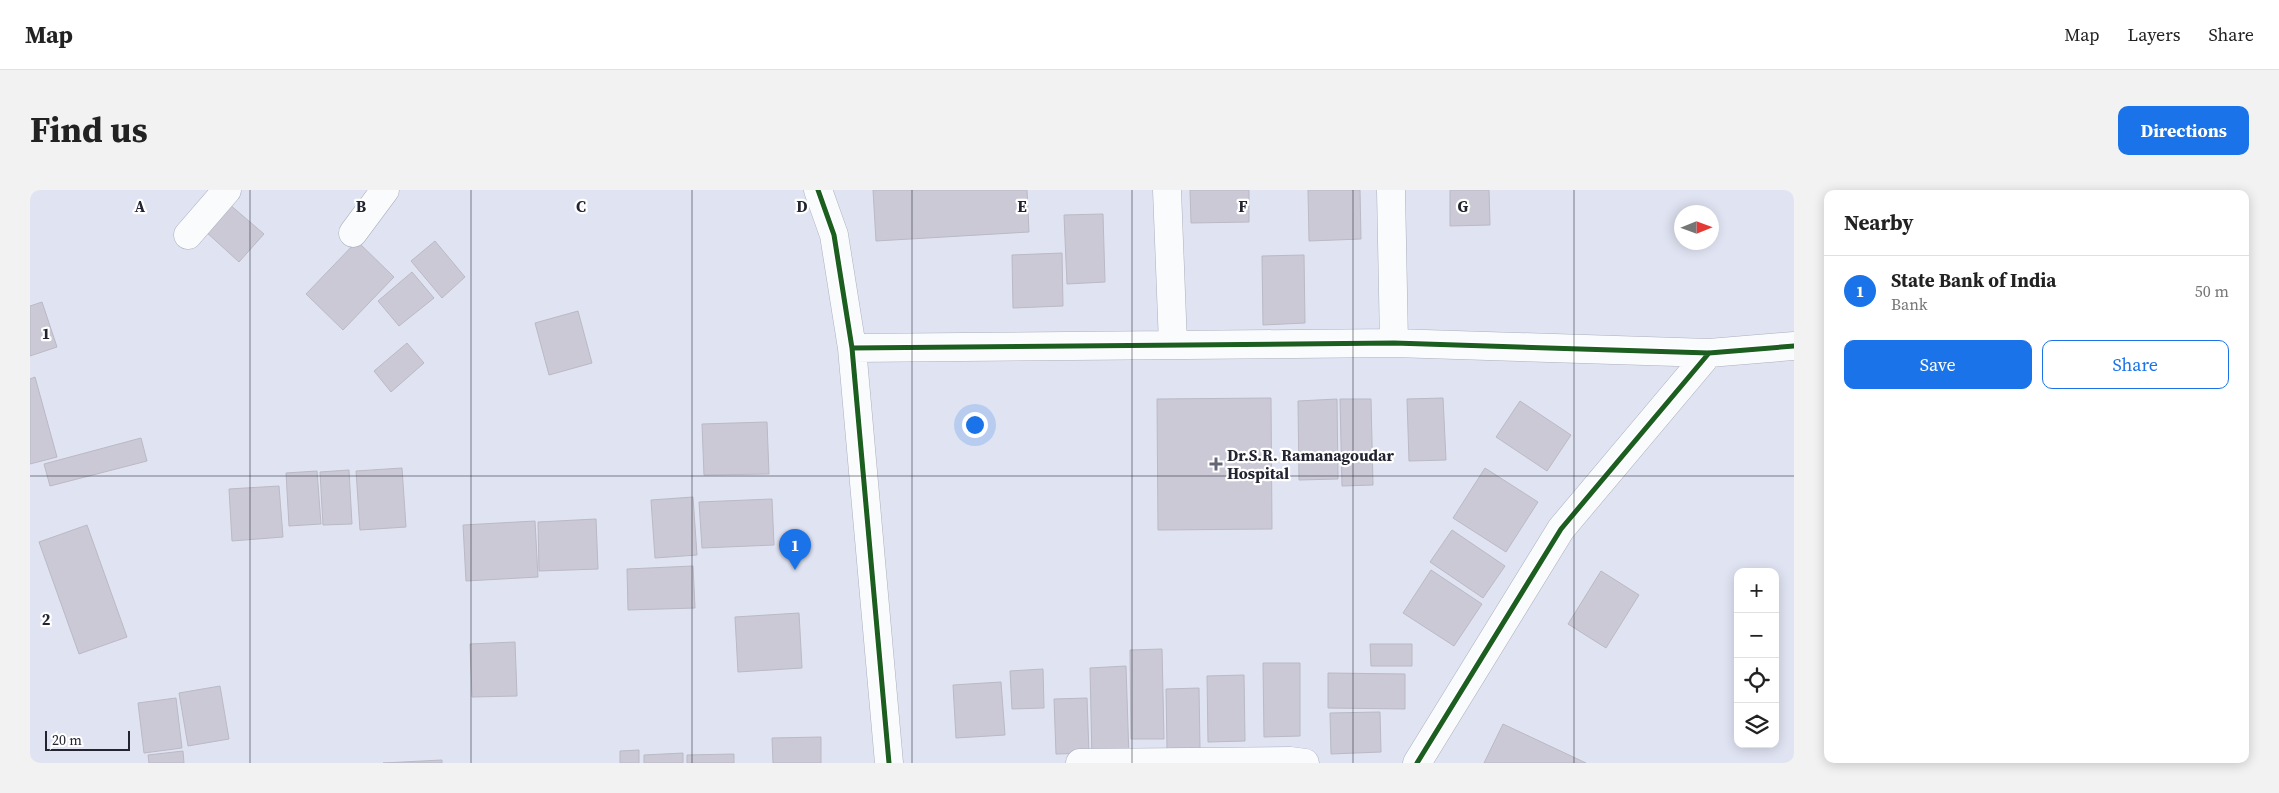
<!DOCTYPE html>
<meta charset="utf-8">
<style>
body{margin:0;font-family:"Source Serif 4",serif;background:#f2f2f2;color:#222}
.controls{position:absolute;right:15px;bottom:15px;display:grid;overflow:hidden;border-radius:10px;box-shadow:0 2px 12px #0003}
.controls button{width:45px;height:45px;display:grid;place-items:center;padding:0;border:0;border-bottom:1px solid #e0e0e0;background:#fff;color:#222;font:25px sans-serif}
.compass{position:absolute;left:1644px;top:15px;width:45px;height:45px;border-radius:50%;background:#fff;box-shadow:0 2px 12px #0003;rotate:89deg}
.scale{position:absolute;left:15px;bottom:12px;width:85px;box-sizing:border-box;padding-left:5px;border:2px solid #222431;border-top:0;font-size:14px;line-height:18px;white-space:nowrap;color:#222431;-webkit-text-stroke:4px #fff;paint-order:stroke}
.you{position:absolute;left:944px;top:234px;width:18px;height:18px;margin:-12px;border:4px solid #fff;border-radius:50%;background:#1a73e8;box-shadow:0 0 0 8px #1a73e833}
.badge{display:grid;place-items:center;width:32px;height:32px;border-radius:50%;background:#1a73e8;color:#fff;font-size:16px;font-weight:700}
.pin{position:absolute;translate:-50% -41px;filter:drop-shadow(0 1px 2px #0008)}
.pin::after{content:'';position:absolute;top:26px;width:18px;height:15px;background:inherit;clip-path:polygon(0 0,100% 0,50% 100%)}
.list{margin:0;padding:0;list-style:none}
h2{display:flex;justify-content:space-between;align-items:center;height:65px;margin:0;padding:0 20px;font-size:21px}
h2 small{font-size:16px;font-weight:400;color:#767676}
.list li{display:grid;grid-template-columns:32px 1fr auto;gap:15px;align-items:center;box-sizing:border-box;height:70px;padding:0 20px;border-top:1px solid #e0e0e0}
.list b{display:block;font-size:19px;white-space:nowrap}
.list p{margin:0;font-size:16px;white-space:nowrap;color:#767676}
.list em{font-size:16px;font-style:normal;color:#767676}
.actions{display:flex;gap:10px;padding:15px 20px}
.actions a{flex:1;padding:11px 0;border:1px solid #1a73e8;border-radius:10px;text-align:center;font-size:18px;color:#1a73e8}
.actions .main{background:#1a73e8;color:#fff}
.icon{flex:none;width:28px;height:28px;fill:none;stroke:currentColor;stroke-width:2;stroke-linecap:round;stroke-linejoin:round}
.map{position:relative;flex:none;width:1764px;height:573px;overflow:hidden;border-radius:10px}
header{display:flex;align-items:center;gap:30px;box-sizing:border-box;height:70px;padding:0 25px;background:#fff;border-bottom:1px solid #e0e0e0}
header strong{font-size:24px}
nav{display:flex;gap:28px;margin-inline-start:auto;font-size:18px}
.intro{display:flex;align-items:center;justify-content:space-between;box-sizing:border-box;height:120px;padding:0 30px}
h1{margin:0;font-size:35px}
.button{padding:12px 22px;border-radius:10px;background:#1a73e8;color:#fff;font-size:18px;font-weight:700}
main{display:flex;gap:30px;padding:0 30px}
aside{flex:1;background:#fff;border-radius:10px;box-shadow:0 2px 12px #0003}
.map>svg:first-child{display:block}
.building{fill:#cbc9d6;stroke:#bab9c5}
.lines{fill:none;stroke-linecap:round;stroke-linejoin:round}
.minor-casing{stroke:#acafbc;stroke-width:29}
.minor{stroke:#fafbfd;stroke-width:28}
.cycleway-casing{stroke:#fff;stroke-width:8}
.cycleway{stroke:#1b5e20;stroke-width:5}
.grid{fill:none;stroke:#222431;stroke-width:1;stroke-opacity:0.55}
.poi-dot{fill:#646775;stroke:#fff;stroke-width:2}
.labels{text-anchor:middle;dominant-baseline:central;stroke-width:4.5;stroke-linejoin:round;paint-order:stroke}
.poi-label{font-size:16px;font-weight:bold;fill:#222431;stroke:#fff;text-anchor:start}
.grid-label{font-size:16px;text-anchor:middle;font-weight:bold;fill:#222431;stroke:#fff;stroke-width:4.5;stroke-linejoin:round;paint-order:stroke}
</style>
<header>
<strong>Map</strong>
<nav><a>Map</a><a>Layers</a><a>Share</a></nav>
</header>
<div class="intro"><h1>Find us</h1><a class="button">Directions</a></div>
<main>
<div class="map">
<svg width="1764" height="573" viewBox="0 0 1764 573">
<rect width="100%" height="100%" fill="#e0e3f2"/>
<path class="building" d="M 843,0 L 997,0 L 999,42 L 846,51 Z
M 1160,0 L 1219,0 L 1219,32 L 1161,33 Z
M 1278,0 L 1330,0 L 1331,49 L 1279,51 Z
M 1420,0 L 1459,0 L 1460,35 L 1420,36 Z
M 199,14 L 234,44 L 209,72 L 175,41 Z
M 1073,24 L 1075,92 L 1037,94 L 1034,25 Z
M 327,51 L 364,87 L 313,140 L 276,104 Z
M 405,51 L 435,87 L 412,108 L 381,71 Z
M 1032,63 L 1033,116 L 983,118 L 982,65 Z
M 1274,65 L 1275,133 L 1233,135 L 1232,66 Z
M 382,82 L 404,108 L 369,136 L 348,111 Z
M 12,112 L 27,157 L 0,166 L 0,116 Z
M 548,121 L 562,173 L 519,185 L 505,133 Z
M 377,153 L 394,173 L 361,202 L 344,181 Z
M 5,187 L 27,267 L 0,274 L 0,189 Z
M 1241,208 L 1242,339 L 1128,340 L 1127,209 Z
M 1413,208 L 1416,270 L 1379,271 L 1377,209 Z
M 1307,209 L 1308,289 L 1269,290 L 1268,211 Z
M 1310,209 L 1341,209 L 1343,295 L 1312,296 Z
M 1490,211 L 1541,245 L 1517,281 L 1466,247 Z
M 737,232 L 739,284 L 674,285 L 672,234 Z
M 111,248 L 117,271 L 20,296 L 14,274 Z
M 372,278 L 376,337 L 330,340 L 326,281 Z
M 1455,278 L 1508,312 L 1476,362 L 1423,328 Z
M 319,280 L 322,334 L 293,335 L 290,282 Z
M 287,281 L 291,334 L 259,336 L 256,283 Z
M 249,296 L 253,347 L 202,351 L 199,299 Z
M 663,307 L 667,365 L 625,368 L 621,310 Z
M 742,309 L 744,355 L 672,358 L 669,312 Z
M 566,329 L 568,379 L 509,381 L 508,332 Z
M 505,331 L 508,387 L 436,391 L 433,335 Z
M 57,335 L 97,447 L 49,464 L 9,352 Z
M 1422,340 L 1475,376 L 1453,408 L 1400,372 Z
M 663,376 L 665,418 L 598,420 L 597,379 Z
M 1401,380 L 1452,414 L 1424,456 L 1373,423 Z
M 1571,381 L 1609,405 L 1576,458 L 1538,434 Z
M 769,423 L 772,478 L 708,482 L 705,427 Z
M 485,452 L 487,506 L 442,507 L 440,454 Z
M 1340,454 L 1382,454 L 1382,476 L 1341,476 Z
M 1132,459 L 1134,549 L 1101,549 L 1100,460 Z
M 1233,473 L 1270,473 L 1270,546 L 1234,547 Z
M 1096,476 L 1099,568 L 1062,570 L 1060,478 Z
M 1013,479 L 1014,518 L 982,519 L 980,481 Z
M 1298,483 L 1375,484 L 1375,519 L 1298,518 Z
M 1214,485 L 1215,551 L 1178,552 L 1177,486 Z
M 971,492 L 975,545 L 926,548 L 923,495 Z
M 190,496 L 199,549 L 158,556 L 149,503 Z
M 1169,498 L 1170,559 L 1137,559 L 1136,499 Z
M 146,508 L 152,558 L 114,563 L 108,513 Z
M 1057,508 L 1059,563 L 1026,564 L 1024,509 Z
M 1350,522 L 1351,562 L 1301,564 L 1300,523 Z
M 1473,534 L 1556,573 L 1454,573 Z
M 791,547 L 791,573 L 743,573 L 742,548 Z
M 609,560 L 609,573 L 590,573 L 590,561 Z
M 153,561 L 154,573 L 119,573 L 118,565 Z
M 653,563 L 653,573 L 614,573 L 614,565 Z
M 704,564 L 704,573 L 657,573 L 657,565 Z
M 412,570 L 412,573 L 353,573 Z"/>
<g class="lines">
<g class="minor-casing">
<path id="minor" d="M 788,0 L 804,45 L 822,158 L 859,573
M 1137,0 L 1143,154
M 1361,0 L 1364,153
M 323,43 L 355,0
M 158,45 L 197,0
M 822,158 L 1364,153 L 1679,163 L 1764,156
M 1050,573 L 1260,571 L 1275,573
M 1387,573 L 1531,339 L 1679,163"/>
</g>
<use href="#minor" class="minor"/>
<g class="cycleway-casing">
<path id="cycleway" d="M 788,0 L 804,45 L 822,158 L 859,573
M 822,158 L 1364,153 L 1679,163 L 1764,156
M 1387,573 L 1531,339 L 1679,163"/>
</g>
<use href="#cycleway" class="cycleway"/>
</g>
<path class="grid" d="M 220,0 L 220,573M 441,0 L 441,573M 662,0 L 662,573M 882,0 L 882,573M 1102,0 L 1102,573M 1323,0 L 1323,573M 1544,0 L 1544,573M 0,286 L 1764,286"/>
<path class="poi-dot" d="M1183.5 266.5h5v5h5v5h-5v5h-5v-5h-5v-5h5z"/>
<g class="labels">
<g class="poi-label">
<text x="1197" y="265">Dr.S.R. Ramanagoudar<tspan x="1197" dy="18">Hospital</tspan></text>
</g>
</g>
<g class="grid-label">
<text x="110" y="22">A</text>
<text x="331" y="22">B</text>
<text x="551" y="22">C</text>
<text x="772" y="22">D</text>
<text x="992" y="22">E</text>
<text x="1213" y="22">F</text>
<text x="1433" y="22">G</text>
<text x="16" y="149">1</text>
<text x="16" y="435">2</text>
</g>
</svg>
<div class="controls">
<button>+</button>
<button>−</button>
<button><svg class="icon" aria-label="locate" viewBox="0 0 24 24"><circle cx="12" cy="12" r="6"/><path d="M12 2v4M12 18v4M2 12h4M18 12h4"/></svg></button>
<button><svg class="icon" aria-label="layers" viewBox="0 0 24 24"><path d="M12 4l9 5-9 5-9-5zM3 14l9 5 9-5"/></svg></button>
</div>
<svg class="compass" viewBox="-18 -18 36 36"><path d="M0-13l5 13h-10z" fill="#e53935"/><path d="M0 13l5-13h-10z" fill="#767676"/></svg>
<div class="scale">20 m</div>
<div class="you"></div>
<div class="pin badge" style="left:765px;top:380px">1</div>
</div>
<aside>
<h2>Nearby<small></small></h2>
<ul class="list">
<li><span class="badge">1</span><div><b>State Bank of India</b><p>Bank</p></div><em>50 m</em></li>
</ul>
<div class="actions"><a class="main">Save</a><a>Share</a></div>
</aside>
</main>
